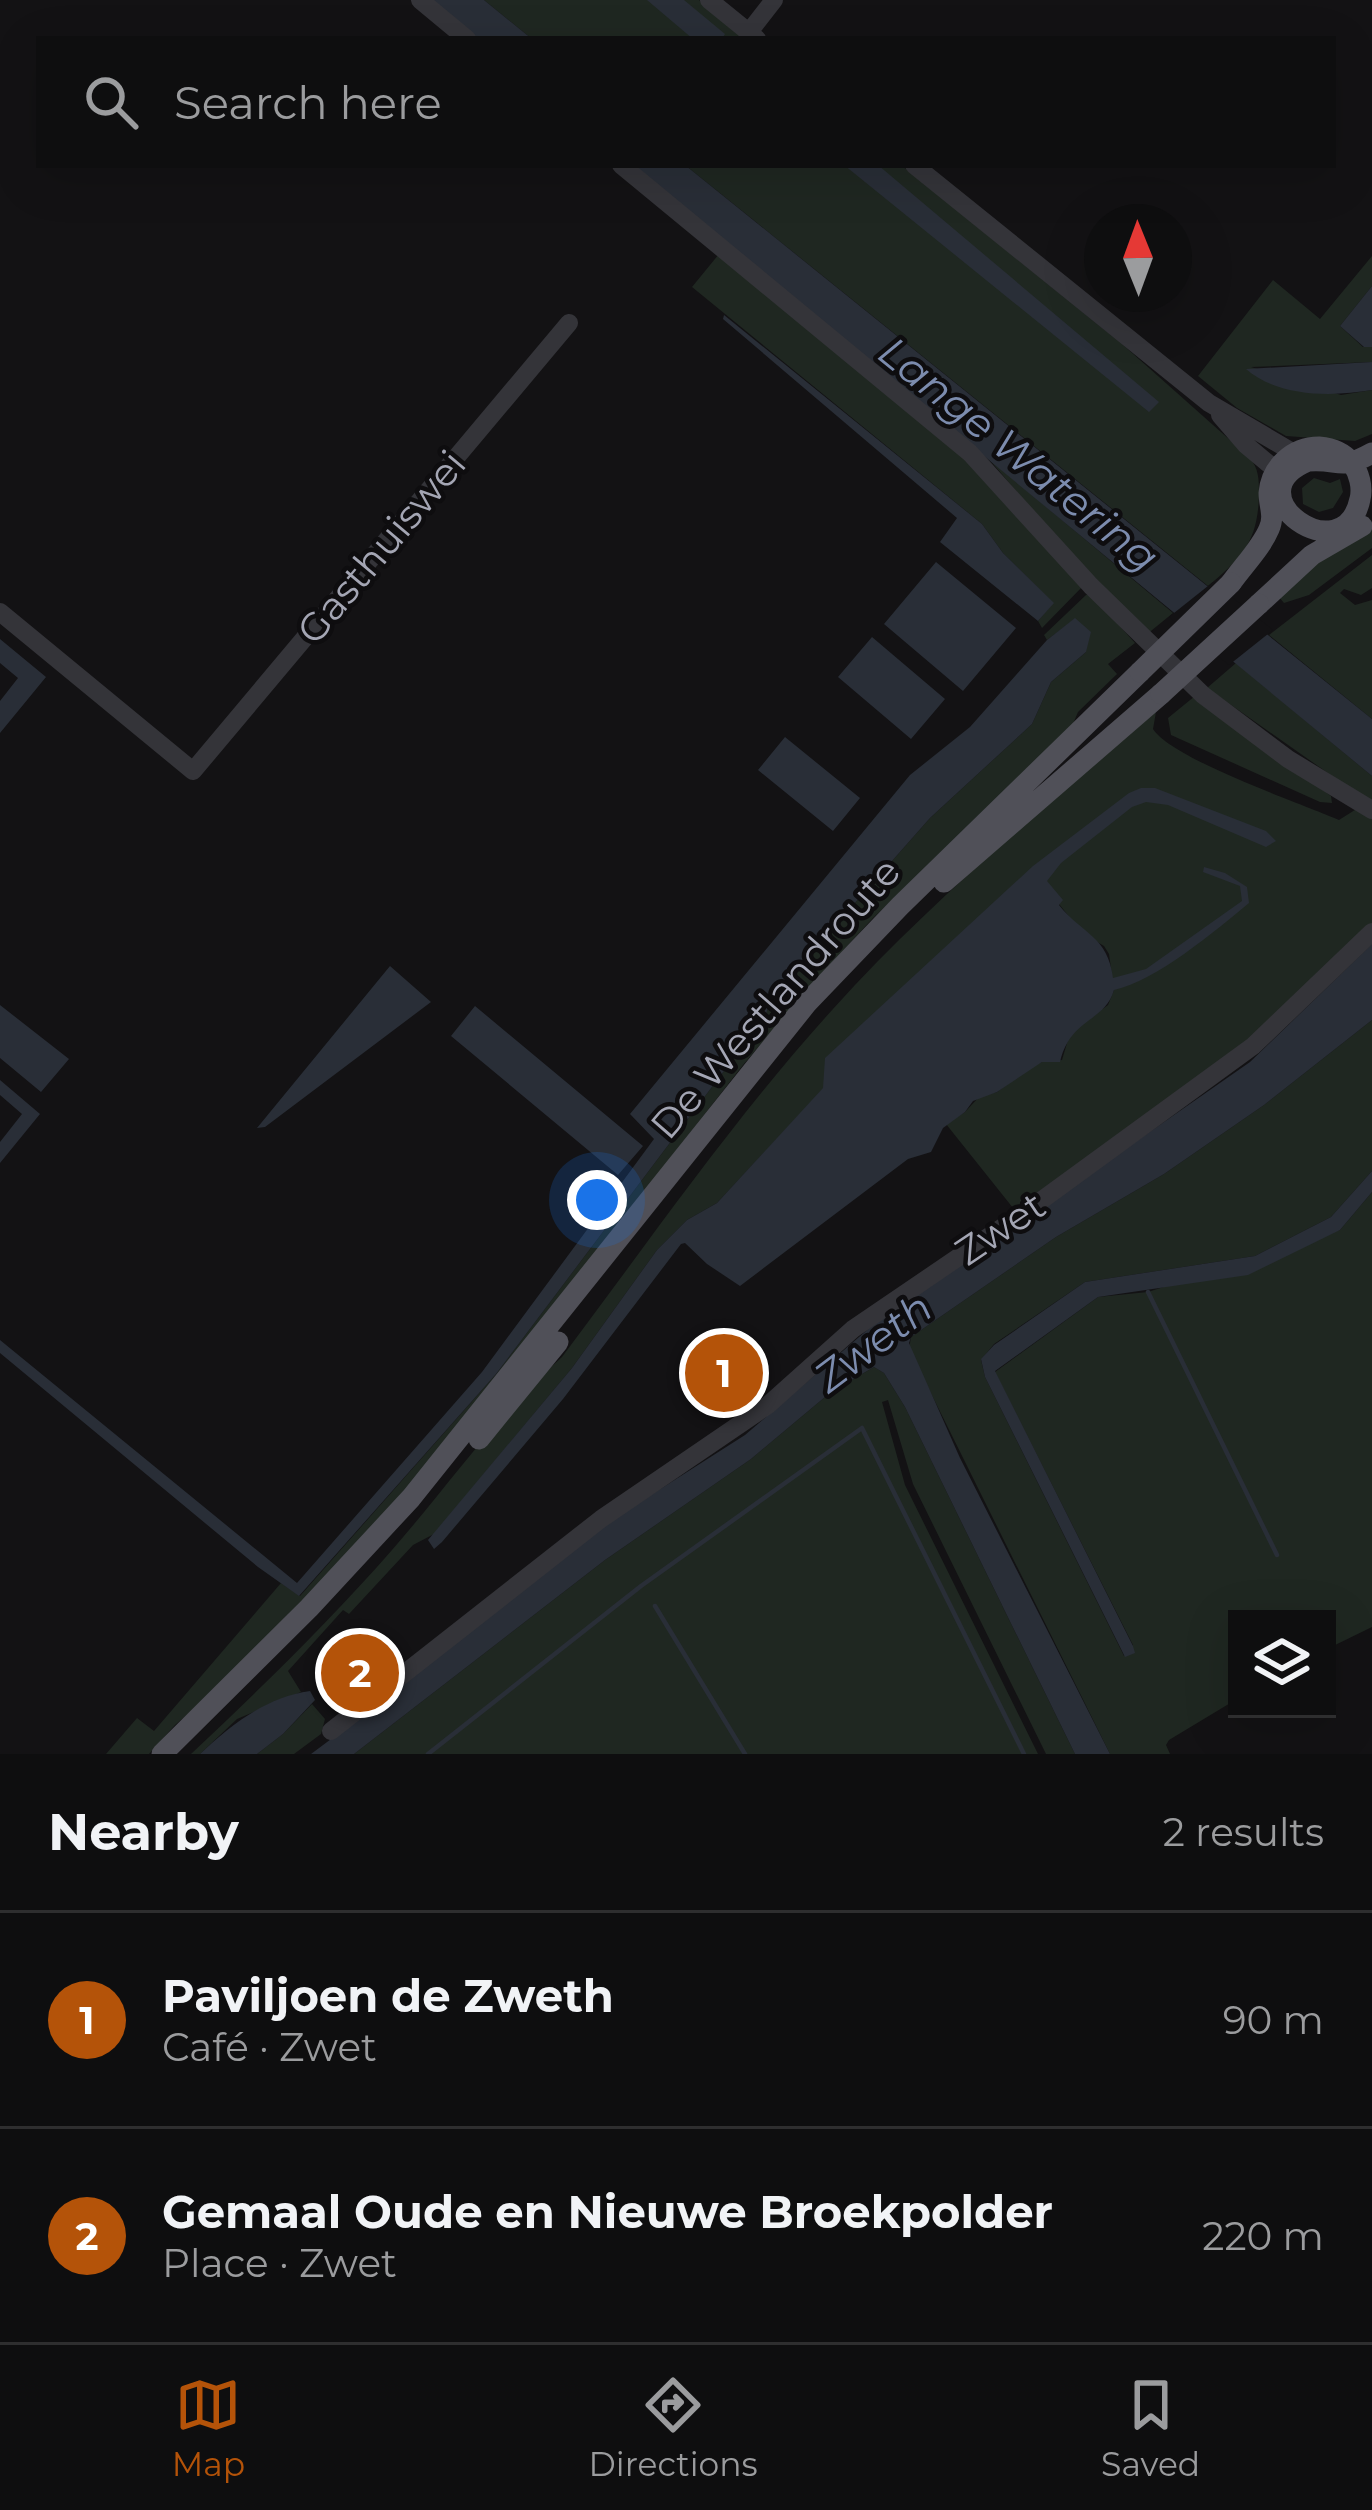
<!DOCTYPE html>
<meta charset="utf-8">
<style>
body{margin:0;font-family:Montserrat,sans-serif;background:#171718;color:#f1f3f6}
.controls{position:absolute;right:36px;bottom:36px;display:grid;overflow:hidden;border-radius:0px;box-shadow:0 12px 48px #0002}
.controls button{width:108px;height:108px;display:grid;place-items:center;padding:0;border:0;border-bottom:3px solid #2e2e2f;background:#0e0e0f;color:#f1f3f6;font:60px sans-serif}
.compass{position:absolute;left:1084px;top:204px;width:108px;height:108px;border-radius:50%;background:#0e0e0f;box-shadow:0 12px 48px #0002;rotate:359deg}
.you{position:absolute;left:597px;top:1200px;width:42px;height:42px;margin:-30px;border:9px solid #fff;border-radius:50%;background:#1a73e8;box-shadow:0 0 0 18px #1a73e833}
.badge{display:grid;place-items:center;width:78px;height:78px;border-radius:50%;background:#b45309;color:#fff;font-size:39px;font-weight:700}
.pin{position:absolute;translate:-50% -50%;border:6px solid #fff;box-shadow:0 3px 12px #0006}
.list{margin:0;padding:0;list-style:none}
h2{display:flex;justify-content:space-between;align-items:center;height:156px;margin:0;padding:0 48px;font-size:51px}
h2 small{font-size:39px;font-weight:400;color:#9b9c9e}
.list li{display:grid;grid-template-columns:78px 1fr auto;gap:36px;align-items:center;box-sizing:border-box;height:216px;padding:0 48px;border-top:3px solid #2e2e2f}
.list b{display:block;font-size:45px;white-space:nowrap}
.list p{margin:0;font-size:39px;white-space:nowrap;color:#9b9c9e}
.list em{font-size:39px;font-style:normal;color:#9b9c9e}
.icon{flex:none;width:66px;height:66px;fill:none;stroke:currentColor;stroke-width:2;stroke-linecap:round;stroke-linejoin:round}
.map{position:relative;flex:none;width:1372px;height:1754px;overflow:hidden}
.search{position:absolute;background:#0e0e0f;box-shadow:0 12px 48px #0002;left:36px;right:36px;top:36px;height:132px;display:flex;align-items:center;gap:30px;box-sizing:border-box;padding:0 42px;border-radius:0px;color:#9b9c9e;font-size:45px}
.sheet{height:588px;background:#0e0e0f}
nav{display:flex;justify-content:space-around;align-items:center;box-sizing:border-box;height:168px;border-top:3px solid #2e2e2f;background:#0e0e0f;font-size:33px;color:#9b9c9e}
nav a{display:grid;justify-items:center;gap:6px}
nav .on{color:#b45309}
.map>svg:first-child{display:block}
.green{fill:#1f2721}
.water{fill:#292e37}
.pier{fill:#131214}
.lines{fill:none;stroke-linecap:round;stroke-linejoin:round}
.stream{stroke:#292e37;stroke-width:4.5}
.minor{stroke:#343439;stroke-width:18}
.major{stroke:#505058;stroke-width:21}
.major-bridge{stroke:#505058;stroke-width:21}
.labels{text-anchor:middle;dominant-baseline:central;stroke-width:9;stroke-linejoin:round;paint-order:stroke}
.street-label{font-size:39px;fill:#a4a6b4;stroke:#0e0d0f}
.water-label{font-size:42px;font-style:italic;fill:#7c8cae;stroke:#0e0d0f}
</style>
<div class="map">
<svg width="1372" height="1754" viewBox="0 0 1372 1754">
<rect width="100%" height="100%" fill="#131214"/>
<path class="green" d="M 484,0 L 699,0 L 744,39 L 532,39 Z
M 685,165 L 901,165 L 1122,344 L 1249,457 C 1259,468 1259,480 1259,494 C 1258,541 1243,557 1208,586 Z
M 719,254 L 969,459 L 1083,586 L 1042,628 L 1038,621 L 1053,603 L 1003,553 L 982,524 L 692,287 Z
M 1372,256 L 1372,286 L 1340,326 L 1363,347 L 1372,347 L 1372,362 L 1251,367 L 1341,395 L 1372,390 L 1372,434 L 1355,441 L 1286,436 L 1237,408 L 1198,376 L 1273,280 L 1320,319 Z
M 989,459 L 1173,613 L 1146,635 L 1093,582 Z
M 1314,478 L 1330,483 L 1340,479 L 1343,492 L 1333,508 L 1319,512 L 1303,504 L 1302,488 Z
M 1372,522 L 1372,548 L 1309,595 L 1284,603 L 1279,597 L 1298,573 L 1366,530 Z
M 1372,555 L 1372,588 L 1361,595 L 1344,589 L 1340,593 L 1355,605 L 1372,600 L 1372,719 L 1269,635 Z
M 1086,595 L 1092,595 L 1135,643 L 1108,664 L 1117,674 L 1078,712 L 1070,731 L 873,918 L 804,993 L 743,1065 L 430,1466 L 252,1659 L 175,1725 L 149,1754 L 106,1754 L 137,1718 L 154,1731 L 281,1583 L 300,1596 L 496,1374 L 766,1015 L 770,999 L 930,818 L 1032,724 L 1051,682 L 1086,652 L 1075,619 L 1047,640 L 1044,635 Z
M 1236,663 L 1372,776 L 1372,804 L 1207,688 Z
M 1195,696 L 1331,796 L 1332,803 L 1320,802 L 1171,735 L 1168,718 Z
M 1156,712 L 1153,729 C 1172,759 1300,803 1339,820 L 1358,808 L 1372,816 L 1372,925 L 1256,1037 L 1017,1213 L 946,1124 L 965,1112 L 979,1097 L 997,1092 L 1028,1069 L 1042,1062 L 1062,1060 L 1070,1033 L 1108,1005 L 1114,990 L 1109,954 L 1104,946 L 1082,933 L 1059,904 L 1062,901 L 824,1088 L 717,1203 L 687,1220 L 657,1250 L 572,1368 L 434,1534 L 413,1545 L 349,1614 L 343,1610 L 288,1671 L 301,1692 L 237,1719 L 200,1754 L 191,1754 C 260,1689 329,1622 392,1550 C 448,1486 498,1413 562,1357 C 650,1240 734,1118 833,1009 C 931,900 1045,807 1156,712 Z
M 1372,1020 L 1372,1171 L 1331,1217 L 1255,1256 L 1085,1282 L 994,1344 L 981,1360 L 985,1377 L 1124,1656 L 1133,1645 L 995,1372 L 1098,1297 L 1148,1292 L 1340,1230 L 1372,1192 L 1372,1627 L 1327,1649 L 1327,1619 L 1237,1619 L 1237,1699 L 1169,1740 L 1166,1745 L 1170,1754 L 1110,1754 L 909,1349 L 911,1337 L 1056,1237 L 1164,1174 L 1264,1105 Z
M 874,1367 L 884,1373 L 905,1407 L 1075,1754 L 1046,1754 L 913,1484 L 888,1400 L 882,1402 L 905,1485 L 1038,1754 L 354,1754 L 605,1560 L 751,1459 L 831,1392 Z
M 312,1704 L 325,1719 L 321,1734 L 294,1754 L 257,1754 L 283,1734 Z"/>
<path class="water" d="M 431,0 L 484,0 L 532,39 L 478,39 Z
M 647,0 L 684,0 L 725,34 L 722,39 L 693,39 Z
M 631,165 L 685,165 L 1372,719 L 1372,776 Z
M 844,165 L 878,165 L 1159,402 L 1149,412 Z
M 1372,286 L 1372,347 L 1364,347 L 1340,326 Z
M 724,315 L 982,524 L 1003,553 L 1054,603 L 1038,621 L 940,542 L 957,518 L 723,319 Z
M 1372,362 L 1372,390 C 1331,397 1278,397 1246,369 Z
M 936,562 L 1016,628 L 963,691 L 884,624 Z
M 1075,618 L 1091,632 L 1086,652 L 1051,682 L 1032,724 L 930,818 L 770,999 L 766,1015 L 496,1374 L 299,1596 L 258,1567 L 0,1353 L 0,1340 L 297,1583 L 482,1372 L 654,1139 L 630,1114 L 910,775 L 970,727 L 1047,640 Z
M 872,637 L 945,699 L 911,739 L 838,677 Z
M 0,639 L 46,677 L 0,733 L 0,701 L 18,678 L 0,663 Z
M 785,737 L 860,798 L 833,831 L 758,770 Z
M 1141,788 L 1155,788 L 1266,831 L 1276,841 L 1266,847 L 1168,805 L 1146,802 L 1132,807 L 1061,863 L 1047,881 L 1063,900 L 1059,905 C 1082,934 1108,936 1113,978 L 1146,969 L 1242,901 L 1240,886 L 1203,872 L 1204,867 L 1225,873 L 1247,887 L 1249,903 C 1215,931 1156,981 1114,990 C 1105,1022 1070,1018 1060,1062 L 1042,1062 L 997,1092 L 973,1101 L 965,1112 L 943,1128 L 931,1152 L 908,1159 L 740,1286 L 707,1264 L 685,1243 L 681,1244 L 563,1399 L 442,1542 L 434,1549 L 428,1540 L 572,1368 L 657,1250 L 687,1220 L 717,1203 L 823,1088 L 825,1058 L 1033,866 L 1129,793 Z
M 1372,944 L 1372,1020 L 1264,1105 L 1164,1174 L 1056,1237 L 911,1337 L 909,1343 L 960,1458 L 1110,1754 L 1075,1754 L 905,1407 L 884,1373 L 874,1367 L 831,1392 L 751,1459 L 605,1560 L 354,1754 L 311,1754 L 374,1707 L 362,1684 L 375,1674 L 389,1691 L 615,1518 L 745,1435 L 873,1325 L 1250,1062 Z
M 390,966 L 431,1002 L 265,1127 L 257,1128 Z
M 0,1005 L 69,1059 L 41,1092 L 0,1058 Z
M 475,1006 L 643,1146 L 618,1175 L 451,1036 Z
M 0,1080 L 40,1114 L 0,1163 L 0,1142 L 22,1114 L 0,1095 Z
M 1372,1171 L 1372,1192 L 1340,1230 L 1248,1275 L 1098,1297 L 995,1371 L 1133,1646 L 1135,1653 L 1125,1657 L 985,1377 L 981,1359 L 994,1345 L 1085,1282 L 1255,1256 L 1331,1217 Z
M 310,1691 L 315,1700 L 283,1734 L 257,1754 L 200,1754 C 231,1725 266,1697 310,1691 Z"/>
<path class="pier" d="M 1213,582 L 1273,630 L 1229,665 L 1169,617 Z"/>
<g class="lines">
<path class="stream" d="M 1148,1292 L 1277,1555
M 655,1606 L 745,1754
M 428,1754 L 641,1586 L 862,1428 L 1024,1754"/>
<path class="minor" d="M 420,0 L 467,39
M 709,0 L 757,39
M 749,32 L 774,0
M 621,165 L 970,453 L 1091,586 L 1203,695 L 1288,759 L 1372,810
M 914,165 L 1209,403 L 1294,453
M 1220,415 L 1246,445 L 1276,470
M 0,612 L 193,771 L 569,323
M 331,1731 L 601,1519 L 768,1405 L 853,1329 L 1035,1205 L 1253,1046 L 1372,932"/>
<path class="major" d="M 1231,583 C 1243,566 1261,548 1269,529 C 1275,516 1269,506 1269,493 C 1271,467 1293,447 1319,447 C 1332,448 1344,453 1352,463 C 1359,473 1363,487 1360,499 C 1344,576 1229,494 1308,461 C 1340,458 1338,472 1372,453
M 1259,604 L 1312,555 L 1362,526
M 944,882 L 1161,694
M 479,1439 L 558,1342
M 162,1754 L 309,1608 L 411,1498 L 807,1003 L 900,906 L 1140,672"/>
<path class="major-bridge" d="M 1140,672 L 1231,583
M 1161,694 L 1259,604"/>
</g>
<g class="labels">
<g class="street-label">
<text transform="translate(381 547) rotate(-50)">Gasthuiswei</text>
<text transform="translate(775 998) rotate(-49)">De Westlandroute</text>
<text transform="translate(1000 1228) rotate(-34)">Zwet</text>
</g>
<g class="water-label">
<text transform="translate(1019 454) rotate(39)">Lange Watering</text>
<text transform="translate(873 1342) rotate(-37)">Zweth</text>
</g>
</g>
</svg>
<div class="controls">
<button><svg class="icon" aria-label="layers" viewBox="0 0 24 24"><path d="M12 4l9 5-9 5-9-5zM3 14l9 5 9-5"/></svg></button>
</div>
<svg class="compass" viewBox="-18 -18 36 36"><path d="M0-13l5 13h-10z" fill="#e53935"/><path d="M0 13l5-13h-10z" fill="#9b9c9e"/></svg>
<div class="you"></div>
<div class="pin badge" style="left:724px;top:1373px">1</div>
<div class="pin badge" style="left:360px;top:1673px">2</div>
<div class="search"><svg class="icon" aria-label="search" viewBox="0 0 24 24"><circle cx="10" cy="10" r="6"/><path d="M15 15l6 6"/></svg>Search here</div>
</div>
<section class="sheet">
<h2>Nearby<small>2 results</small></h2>
<ul class="list">
<li><span class="badge">1</span><div><b>Paviljoen de Zweth</b><p>Café · Zwet</p></div><em>90 m</em></li>
<li><span class="badge">2</span><div><b>Gemaal Oude en Nieuwe Broekpolder</b><p>Place · Zwet</p></div><em>220 m</em></li>
</ul>
</section>
<nav>
<a class="on"><svg class="icon" aria-label="map" viewBox="0 0 24 24"><path d="M3 6l6-2 6 2 6-2v14l-6 2-6-2-6 2zM9 4v14M15 6v14"/></svg>Map</a>
<a><svg class="icon" aria-label="directions" viewBox="0 0 24 24"><path d="M12 3l9 9-9 9-9-9zM9 14v-3h6M13 9l2 2-2 2"/></svg>Directions</a>
<a><svg class="icon" aria-label="saved" viewBox="0 0 24 24"><path d="M7 4h10v16l-5-4-5 4z"/></svg>Saved</a>
</nav>
